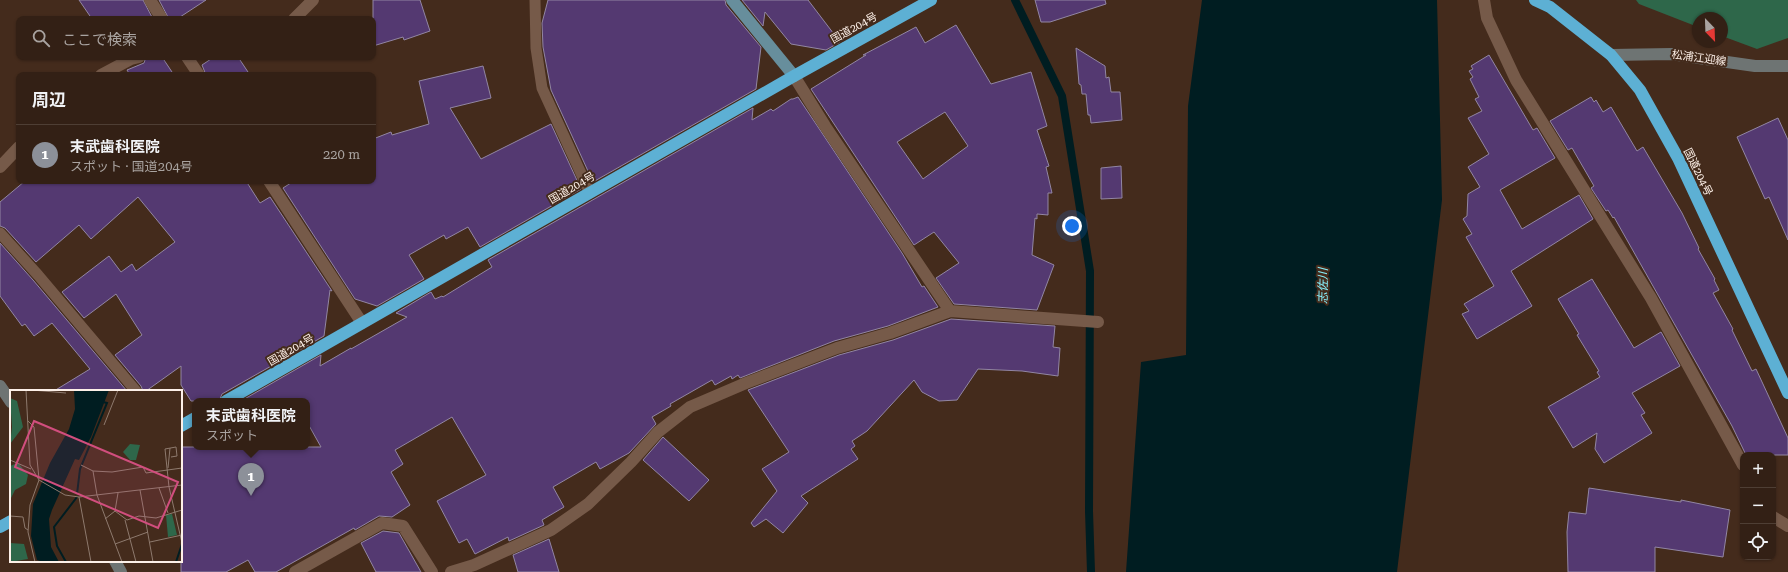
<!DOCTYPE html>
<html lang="ja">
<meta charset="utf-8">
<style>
body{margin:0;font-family:"Roboto Serif","Noto Sans JP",serif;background:#3e2d22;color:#f1f3f6}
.controls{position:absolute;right:12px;bottom:12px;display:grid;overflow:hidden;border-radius:8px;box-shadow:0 1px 3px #0004}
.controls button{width:36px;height:36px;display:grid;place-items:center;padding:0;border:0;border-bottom:1px solid #4e3e34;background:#332015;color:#f1f3f6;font:20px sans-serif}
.compass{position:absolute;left:1692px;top:12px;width:36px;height:36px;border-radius:50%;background:#332015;box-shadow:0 1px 3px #0004;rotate:157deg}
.you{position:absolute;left:1072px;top:226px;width:14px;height:14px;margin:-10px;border:3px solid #fff;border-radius:50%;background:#1a73e8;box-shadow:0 0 0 6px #1a73e833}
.badge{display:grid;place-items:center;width:26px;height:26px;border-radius:50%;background:#8c9099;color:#fff;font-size:13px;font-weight:700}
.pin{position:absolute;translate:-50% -33px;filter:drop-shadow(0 1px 2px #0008)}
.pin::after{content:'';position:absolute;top:21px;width:14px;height:12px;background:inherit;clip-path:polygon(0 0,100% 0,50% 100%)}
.popup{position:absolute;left:192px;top:398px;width:118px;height:52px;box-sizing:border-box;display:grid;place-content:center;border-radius:8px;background:#332015;filter:drop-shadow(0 1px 3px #0005);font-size:13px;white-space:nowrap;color:#a9a3a0}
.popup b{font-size:15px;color:#f1f3f6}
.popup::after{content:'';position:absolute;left:50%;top:100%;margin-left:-8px;border:8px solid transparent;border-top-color:#332015}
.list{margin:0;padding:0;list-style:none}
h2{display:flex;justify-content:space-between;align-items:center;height:52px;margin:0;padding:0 16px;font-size:17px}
h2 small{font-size:13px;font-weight:400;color:#a9a3a0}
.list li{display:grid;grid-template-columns:26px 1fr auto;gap:12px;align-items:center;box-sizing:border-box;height:60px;padding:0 16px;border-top:1px solid #4e3e34}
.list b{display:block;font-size:15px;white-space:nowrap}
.list p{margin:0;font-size:13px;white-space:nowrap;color:#a9a3a0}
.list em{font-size:13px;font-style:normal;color:#a9a3a0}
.icon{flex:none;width:22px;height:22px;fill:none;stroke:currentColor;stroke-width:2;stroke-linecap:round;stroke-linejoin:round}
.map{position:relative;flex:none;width:1788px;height:572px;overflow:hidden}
.search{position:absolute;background:#332015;box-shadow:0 1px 3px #0004;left:16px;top:16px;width:360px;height:44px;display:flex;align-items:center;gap:10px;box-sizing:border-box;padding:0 14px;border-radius:8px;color:#a9a3a0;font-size:15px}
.panel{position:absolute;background:#332015;box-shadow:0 1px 3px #0004;left:16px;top:72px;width:360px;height:112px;border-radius:8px}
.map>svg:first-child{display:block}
.green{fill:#2e674a}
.water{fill:#001d21}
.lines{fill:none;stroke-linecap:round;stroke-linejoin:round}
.stream{stroke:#001d21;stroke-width:8}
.building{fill:#543971;stroke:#9286a3;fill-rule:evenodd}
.lane{stroke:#765a49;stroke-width:11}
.street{stroke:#765a49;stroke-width:12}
.secondary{stroke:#6e7473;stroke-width:12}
.primary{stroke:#678e9c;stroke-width:12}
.highway{stroke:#5db0d4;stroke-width:12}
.labels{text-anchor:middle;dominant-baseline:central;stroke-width:4;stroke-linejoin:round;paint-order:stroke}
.street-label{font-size:11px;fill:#fdf0e8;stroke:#442b1c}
.water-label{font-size:12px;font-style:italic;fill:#87f2fe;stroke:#442b1c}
.inset-river{fill:none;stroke:#001d21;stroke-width:2}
.inset-road{fill:none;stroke:#8e7a6e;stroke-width:1}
.view{fill:#d14e7e;fill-opacity:0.15;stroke:#d14e7e;stroke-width:2}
.inset-edge{fill:none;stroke:#fdf0e8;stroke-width:2}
</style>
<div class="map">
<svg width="1788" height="572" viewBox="0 0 1788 572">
<rect width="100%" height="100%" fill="#442b1c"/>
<path class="green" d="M 1636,0 L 1788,0 L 1788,38 L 1757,49 L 1722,36 L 1722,18 L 1698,18 L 1698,27 L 1639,4 Z"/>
<path class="water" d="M 1202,0 L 1437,0 L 1442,200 L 1397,572 L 1126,572 L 1141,362 L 1186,355 L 1188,106 Z"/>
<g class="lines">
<path class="stream" d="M 1015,0 L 1062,96 L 1090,271 L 1089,511 L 1091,572"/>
</g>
<path class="building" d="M 79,0 L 143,0 L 153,19 L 92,19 Z
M 159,0 L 206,0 L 177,19 L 169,19 Z
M 373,0 L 420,0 L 430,31 L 404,40 L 403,37 L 373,46 Z
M 548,0 L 725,0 L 726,5 L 761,47 L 756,89 L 593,182 L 551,90 L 543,47 L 542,23 Z
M 742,0 L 808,0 L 840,42 L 826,50 L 791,44 L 765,12 L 763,26 Z
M 1035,0 L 1105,0 L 1106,4 L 1050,22 L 1041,22 Z
M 956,25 L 991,84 L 1031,72 L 1047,126 L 1037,130 L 1049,166 L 1046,167 L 1052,193 L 1048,193 L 1048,215 L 1037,214 L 1037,219 L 1035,218 L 1032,255 L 1054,265 L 1037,310 L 954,304 L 936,278 L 959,263 L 934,232 L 914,245 L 811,89 L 866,55 L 863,55 L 916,27 L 925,43 ZM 945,112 L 968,146 L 923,179 L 897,142 Z
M 1076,48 L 1105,66 L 1106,78 L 1109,77 L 1111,92 L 1120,92 L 1122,120 L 1091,123 L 1090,115 L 1088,115 L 1086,94 L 1082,94 L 1081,85 L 1079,84 Z
M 1489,55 L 1533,130 L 1537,128 L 1555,158 L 1500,190 L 1522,229 L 1579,195 L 1593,219 L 1511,271 L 1532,306 L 1477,339 L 1462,314 L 1469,311 L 1464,304 L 1494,286 L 1466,237 L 1472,234 L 1463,219 L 1467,216 L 1468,194 L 1480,187 L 1468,167 L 1489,154 L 1468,118 L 1482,111 L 1475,99 L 1479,97 L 1470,79 L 1473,77 L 1469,71 L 1473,69 L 1471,66 Z
M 146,57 L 162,57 L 174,75 L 130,75 L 127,70 L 144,63 Z
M 214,57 L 238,57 L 250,75 L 206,75 L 202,65 Z
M 483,66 L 491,98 L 450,108 L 481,159 L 551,124 L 581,189 L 480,247 L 468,227 L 446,239 L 444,235 L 409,255 L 424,279 L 377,306 L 355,299 L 283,188 L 294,181 L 373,181 L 373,139 L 391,132 L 392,135 L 429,124 L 419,81 Z
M 798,97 L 902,253 L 922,287 L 924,286 L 938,307 L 888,326 L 834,341 L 740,378 L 738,375 L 732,379 L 731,376 L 715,385 L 712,380 L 670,404 L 671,406 L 652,417 L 656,424 L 629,453 L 600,469 L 596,462 L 553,487 L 564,507 L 542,520 L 544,525 L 509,541 L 508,537 L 475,554 L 467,539 L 459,543 L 437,501 L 486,475 L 452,417 L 395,450 L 403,464 L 391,472 L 410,505 L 392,517 L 379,516 L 355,530 L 354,528 L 276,572 L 255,572 L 248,560 L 226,572 L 181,572 L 181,447 L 321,447 L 307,422 L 307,401 L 241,401 L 321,355 L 320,366 L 351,348 L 351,349 L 407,317 L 396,313 L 431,292 L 435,299 L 442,296 L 443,297 L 492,267 L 488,260 L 753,108 L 752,120 L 771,109 L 773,111 L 791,99 L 793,99 Z
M 1591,97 L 1594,102 L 1596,100 L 1603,112 L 1611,107 L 1637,151 L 1643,147 L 1682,213 L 1699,248 L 1698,249 L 1715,279 L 1714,280 L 1719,290 L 1713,293 L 1733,329 L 1732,330 L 1752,371 L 1756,369 L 1788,438 L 1788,455 L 1746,455 L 1732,426 L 1614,217 L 1613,218 L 1608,210 L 1606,211 L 1591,188 L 1594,186 L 1572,148 L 1568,150 L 1550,121 Z
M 1778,118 L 1788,140 L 1788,240 L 1769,197 L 1765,199 L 1737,137 Z
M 1121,166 L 1122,198 L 1101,199 L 1101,168 Z
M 25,181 L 246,181 L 260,203 L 270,197 L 332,291 L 330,290 L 324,336 L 222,394 L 219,401 L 191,401 L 181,385 L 181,366 L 146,391 L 143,391 L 141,386 L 115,355 L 142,335 L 116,294 L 84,318 L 62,292 L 109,256 L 121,272 L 132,264 L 136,271 L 175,242 L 138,197 L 91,239 L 79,225 L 36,262 L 5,228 L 0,226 L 0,202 Z
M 0,243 L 33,280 L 127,391 L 54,391 L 90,369 L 52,323 L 34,336 L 25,324 L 22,326 L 0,296 Z
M 1592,279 L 1634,348 L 1661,332 L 1680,366 L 1632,393 L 1645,413 L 1641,415 L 1652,433 L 1604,463 L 1595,449 L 1597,433 L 1573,448 L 1548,407 L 1600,377 L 1597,372 L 1599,371 L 1577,335 L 1579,334 L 1558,299 Z
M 951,319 L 1055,326 L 1053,347 L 1060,348 L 1058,376 L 1022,371 L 978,369 L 957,400 L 939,401 L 922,392 L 914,380 L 867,431 L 852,441 L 855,446 L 851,449 L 858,459 L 801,496 L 808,503 L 783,533 L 766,519 L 754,527 L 751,523 L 777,491 L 762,469 L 789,452 L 748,390 L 839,355 L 893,340 Z
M 663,437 L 709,480 L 689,501 L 643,460 Z
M 1589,488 L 1681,502 L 1681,500 L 1730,510 L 1723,557 L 1655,547 L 1655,572 L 1568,572 L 1567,532 L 1569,512 L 1586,514 Z
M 383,531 L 399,533 L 421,572 L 376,572 L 361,543 Z
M 549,539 L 559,572 L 518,572 L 513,555 Z"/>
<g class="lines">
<path class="lane" d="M 535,0 L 536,48 L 542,88 L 590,193
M 0,233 L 38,275 L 136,391"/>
<path class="street" d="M 150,0 L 162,19
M 1484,0 L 1487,18 L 1516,80 L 1651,298 L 1743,465
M 294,19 L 313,0
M 187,57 L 199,75
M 101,75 L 131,59 L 139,57
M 794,76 L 825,126 L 950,311
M 0,167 L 19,147
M 269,181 L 362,323
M 1773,517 L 1788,526
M 295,572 L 382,523 L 403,526 L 432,572
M 451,572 L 474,565 L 551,530 L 588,504 L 631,462 L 658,432 L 690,407 L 746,383 L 837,348 L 890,333 L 950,311 L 1098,322"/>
<path class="secondary" d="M 1611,55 L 1671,54 L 1755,66 L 1788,66
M 0,386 L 11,402
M 115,561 L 121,572"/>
<path class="primary" d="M 732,0 L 794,76"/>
<path class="highway" d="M 1535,0 L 1550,7 L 1611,55 L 1640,90 L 1678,158 L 1788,393
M 226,401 L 794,76 L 931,0
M 181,426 L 195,418
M 0,527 L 11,521"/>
</g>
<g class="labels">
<g class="street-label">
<text transform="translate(854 28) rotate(-29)">国道204号</text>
<text transform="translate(1699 58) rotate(8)">松浦江迎線</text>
<text transform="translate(1698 172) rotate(64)">国道204号</text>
<text transform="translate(572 188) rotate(-30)">国道204号</text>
<text transform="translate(291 350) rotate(-30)">国道204号</text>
</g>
<g class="water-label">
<text transform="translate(1323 286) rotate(-89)">志佐川</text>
</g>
</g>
<g transform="translate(10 390)">
<rect width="172" height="172" fill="#442b1c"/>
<path d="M 0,8 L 7,11 L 13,37 L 0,54 L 2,37 ZM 120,54 L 130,55 L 126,70 L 120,70 L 113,62 ZM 5,74 L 9,74 L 18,85 L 16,94 L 5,100 L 0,110 L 0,76 ZM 162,124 L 167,145 L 158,147 L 156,125 ZM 0,153 L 14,154 L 18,169 L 0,172 Z" fill="#2e674a"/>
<path d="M 64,0 L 99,0 L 81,47 L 69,70 L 65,69 L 42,120 L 39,129 L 41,157 L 49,172 L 33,172 L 27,170 L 21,146 L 23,114 L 40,73 L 59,39 L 65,19 Z" fill="#001d21"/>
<path class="inset-river" d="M 67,104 L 70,79 L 97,13 L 93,12M 56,172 L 47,156 L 44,137 L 67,107M 166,172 L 172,154"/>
<path class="inset-road" d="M 16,0 L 20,75 L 29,90 L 55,105 L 69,107 L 172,95M 22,0 L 56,3M 18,31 L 24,37 L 29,89M 94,35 L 108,0M 161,67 L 167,66 L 166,57 L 155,59 L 159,97 L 172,153M 0,70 L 21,79M 71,75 L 83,81 L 102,82 L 133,77 L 136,83 L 172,78M 158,78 L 160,58M 83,81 L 87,105M 149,98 L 158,123M 130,100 L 143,172M 87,105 L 112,172M 69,107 L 81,172M 105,121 L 108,103M 0,126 L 13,127 L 15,138 L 18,140M 95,129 L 105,121 L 117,130 L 129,126 L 146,128 L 172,120M 115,130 L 126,172M 140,152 L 172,145M 105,154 L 138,142M 25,172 L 18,142 L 20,115 L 29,90"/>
<path class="view" d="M 24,31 L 168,92 L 148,138 L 5,77 Z"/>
<rect width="172" height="172" class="inset-edge"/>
</g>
</svg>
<div class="controls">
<button>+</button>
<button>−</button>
<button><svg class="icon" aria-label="locate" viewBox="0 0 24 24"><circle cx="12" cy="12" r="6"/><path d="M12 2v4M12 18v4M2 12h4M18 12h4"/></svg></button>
</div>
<svg class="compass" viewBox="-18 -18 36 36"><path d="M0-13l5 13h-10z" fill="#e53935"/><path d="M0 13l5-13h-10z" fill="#a9a3a0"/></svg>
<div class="you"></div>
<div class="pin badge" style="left:251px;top:496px">1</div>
<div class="popup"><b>末武歯科医院</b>スポット</div>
<div class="search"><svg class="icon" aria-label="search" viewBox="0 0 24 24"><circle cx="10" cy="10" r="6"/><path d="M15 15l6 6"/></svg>ここで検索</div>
<section class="panel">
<h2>周辺<small></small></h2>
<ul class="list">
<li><span class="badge">1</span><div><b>末武歯科医院</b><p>スポット · 国道204号</p></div><em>220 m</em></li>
</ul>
</section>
</div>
